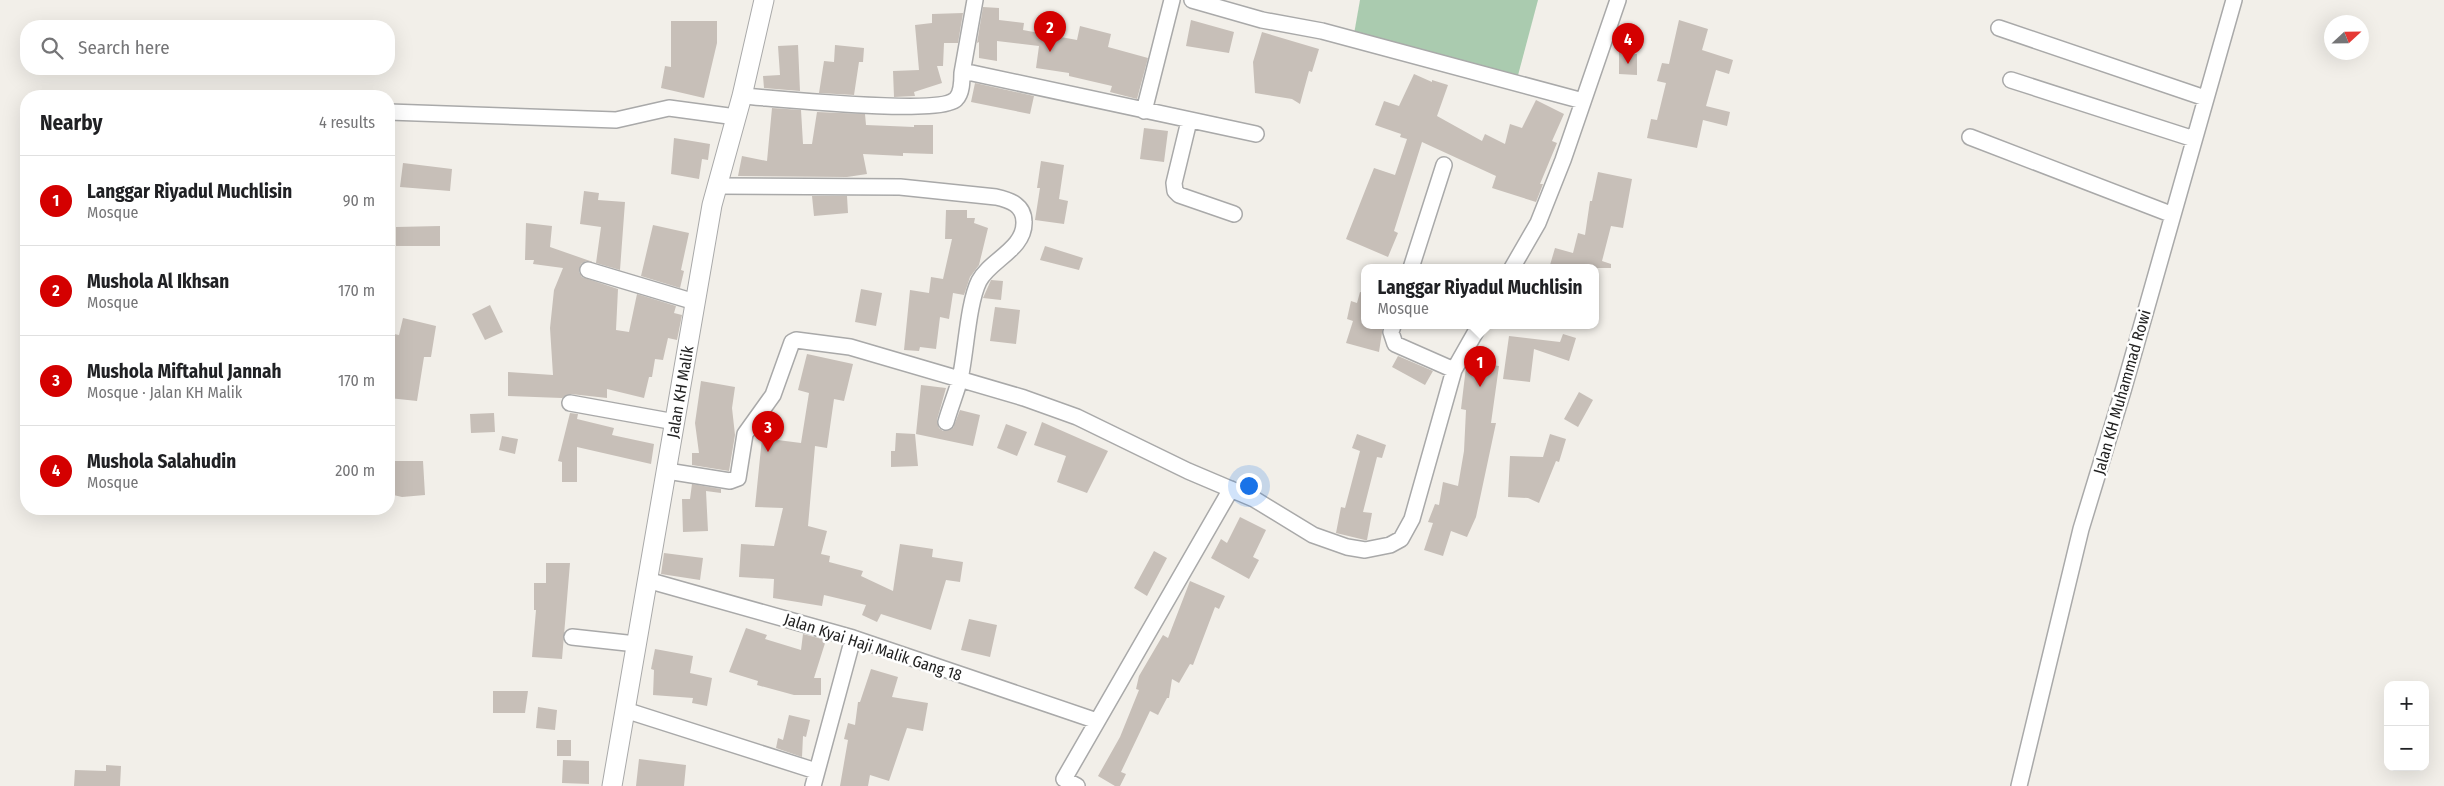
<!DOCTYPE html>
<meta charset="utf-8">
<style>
body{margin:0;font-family:"Fira Sans Condensed",sans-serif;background:#f2f2f2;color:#202124}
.controls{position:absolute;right:15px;bottom:15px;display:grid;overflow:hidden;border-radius:10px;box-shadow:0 5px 20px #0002}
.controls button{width:45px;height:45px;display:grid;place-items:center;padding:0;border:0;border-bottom:1px solid #e0e0e0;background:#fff;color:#202124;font:25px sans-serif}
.compass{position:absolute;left:2324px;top:15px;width:45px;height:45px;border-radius:50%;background:#fff;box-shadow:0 5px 20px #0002;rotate:68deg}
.you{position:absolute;left:1248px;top:485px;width:18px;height:18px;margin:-12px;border:4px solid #fff;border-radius:50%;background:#1a73e8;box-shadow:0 0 0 8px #1a73e833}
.badge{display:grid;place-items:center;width:32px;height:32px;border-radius:50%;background:#d40000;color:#fff;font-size:16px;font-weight:700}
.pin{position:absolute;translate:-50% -41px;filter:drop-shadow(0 1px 2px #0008)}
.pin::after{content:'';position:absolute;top:26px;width:18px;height:15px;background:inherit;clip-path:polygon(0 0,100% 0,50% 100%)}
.popup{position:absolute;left:1361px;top:264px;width:238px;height:65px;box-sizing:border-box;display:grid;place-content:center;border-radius:10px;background:#fff;filter:drop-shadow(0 1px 4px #0005);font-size:16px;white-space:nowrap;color:#757577}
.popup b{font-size:19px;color:#202124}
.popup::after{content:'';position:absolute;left:50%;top:100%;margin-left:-10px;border:10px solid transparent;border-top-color:#fff}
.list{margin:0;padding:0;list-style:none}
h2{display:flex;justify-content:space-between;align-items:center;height:65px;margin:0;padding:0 20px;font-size:21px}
h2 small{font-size:16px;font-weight:400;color:#757577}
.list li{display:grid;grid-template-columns:32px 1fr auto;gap:15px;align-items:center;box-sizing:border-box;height:90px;padding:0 20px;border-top:1px solid #e0e0e0}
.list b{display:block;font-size:19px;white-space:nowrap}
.list p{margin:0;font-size:16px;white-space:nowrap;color:#757577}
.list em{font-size:16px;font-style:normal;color:#757577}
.icon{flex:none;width:28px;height:28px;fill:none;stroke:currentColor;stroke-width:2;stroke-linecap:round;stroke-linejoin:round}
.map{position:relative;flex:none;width:2444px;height:786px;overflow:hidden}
.search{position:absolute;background:#fff;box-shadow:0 5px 20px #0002;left:20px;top:20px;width:375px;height:55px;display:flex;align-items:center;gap:12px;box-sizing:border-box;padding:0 18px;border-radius:20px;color:#757577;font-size:19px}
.panel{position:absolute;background:#fff;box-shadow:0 5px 20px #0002;left:20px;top:90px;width:375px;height:425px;border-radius:20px}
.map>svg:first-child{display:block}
.cemetery{fill:#aacbaf}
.building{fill:#c7bfb8}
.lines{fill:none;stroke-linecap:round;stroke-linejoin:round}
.minor-casing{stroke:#a9a9a9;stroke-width:18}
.tertiary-casing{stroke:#a9a9a9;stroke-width:21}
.minor{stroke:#fff;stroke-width:15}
.tertiary{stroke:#fff;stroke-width:19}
.labels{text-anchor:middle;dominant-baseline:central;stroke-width:5;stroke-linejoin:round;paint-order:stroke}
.street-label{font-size:16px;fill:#222;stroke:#fff}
</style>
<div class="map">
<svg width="2444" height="786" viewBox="0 0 2444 786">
<rect width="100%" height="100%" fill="#f2efe9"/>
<path class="cemetery" d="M 1360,0 L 1538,0 L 1517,79 L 1354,34 Z"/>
<path class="building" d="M 983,7 L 999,8 L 999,20 L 1024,23 L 1023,30 L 1077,40 L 1080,26 L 1111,34 L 1108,47 L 1148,58 L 1137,99 L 1110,92 L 1112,86 L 1069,76 L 1069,73 L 1036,68 L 1039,46 L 997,41 L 997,61 L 979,58 L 979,42 L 977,43 Z
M 963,13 L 958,43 L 944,43 L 943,66 L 937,66 L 942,83 L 914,92 L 915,96 L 894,97 L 893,71 L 919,70 L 915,25 L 932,23 L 932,14 Z
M 1191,20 L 1234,32 L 1229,53 L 1186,46 Z
M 1679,20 L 1708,29 L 1702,50 L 1733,60 L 1729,74 L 1716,70 L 1706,106 L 1730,112 L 1727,126 L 1703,120 L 1697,148 L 1647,138 L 1651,119 L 1657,120 L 1666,83 L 1657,81 L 1662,63 L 1669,64 Z
M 671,21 L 717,21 L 717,43 L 704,98 L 661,88 L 665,66 L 671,67 Z
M 1262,32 L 1319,49 L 1312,72 L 1309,71 L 1300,104 L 1292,99 L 1255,93 L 1253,62 Z
M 798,45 L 800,91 L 764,88 L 763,76 L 780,75 L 778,46 Z
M 835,45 L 864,48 L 863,62 L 859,62 L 854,95 L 819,93 L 824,61 L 834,62 Z
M 1619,52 L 1637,54 L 1637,75 L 1619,74 Z
M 1414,74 L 1432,82 L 1432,80 L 1448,85 L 1437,116 L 1482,141 L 1485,134 L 1505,144 L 1510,124 L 1522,128 L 1536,100 L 1564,114 L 1552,141 L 1557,143 L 1540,184 L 1543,184 L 1536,202 L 1492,188 L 1496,176 L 1422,142 L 1394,231 L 1398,233 L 1388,257 L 1346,239 L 1374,168 L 1395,175 L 1407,139 L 1400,137 L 1401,134 L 1375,125 L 1384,101 L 1399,106 Z
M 975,83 L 1034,96 L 1030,114 L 971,102 Z
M 772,108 L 801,110 L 803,144 L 812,144 L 817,112 L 865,114 L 866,125 L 914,127 L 914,125 L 933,125 L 933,154 L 903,153 L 903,156 L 863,154 L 867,174 L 847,177 L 738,176 L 742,156 L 767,161 Z
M 1144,128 L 1168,131 L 1164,162 L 1140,159 Z
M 674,138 L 710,144 L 708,160 L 702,159 L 699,179 L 671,174 Z
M 1041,161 L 1064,165 L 1059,199 L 1068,201 L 1064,224 L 1035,220 L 1040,188 L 1037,188 Z
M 403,163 L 452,169 L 450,191 L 400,187 Z
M 1598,172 L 1632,179 L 1623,228 L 1611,226 L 1602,261 L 1611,264 L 1611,268 L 1562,268 L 1550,265 L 1555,248 L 1573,253 L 1578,233 L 1585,235 L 1590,201 L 1592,201 Z
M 584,191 L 599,193 L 598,200 L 625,202 L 620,270 L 596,263 L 601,227 L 580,224 Z
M 812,196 L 847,196 L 848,213 L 814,216 Z
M 946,210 L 967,210 L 967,218 L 975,218 L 974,223 L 988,228 L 979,265 L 970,277 L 964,295 L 953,293 L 949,319 L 940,317 L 936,349 L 920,347 L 919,351 L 904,350 L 910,290 L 929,293 L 931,277 L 943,279 L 952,239 L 945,239 Z
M 526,223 L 552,226 L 550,247 L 593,262 L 586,261 L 581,264 L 579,272 L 582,277 L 618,289 L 616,330 L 629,332 L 637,294 L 676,306 L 674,313 L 682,315 L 677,340 L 668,338 L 663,360 L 655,359 L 652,377 L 649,377 L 644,398 L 607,389 L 607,398 L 571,394 L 562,398 L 508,396 L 508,372 L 553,375 L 550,328 L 554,290 L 563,268 L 533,264 L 534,260 L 525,260 Z
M 653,225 L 689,233 L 681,270 L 684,271 L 680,288 L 641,276 Z
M 440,226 L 440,246 L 396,246 L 396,227 Z
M 1045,246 L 1083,258 L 1079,270 L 1040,260 Z
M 991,280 L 1003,281 L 1001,300 L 983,298 Z
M 861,289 L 882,293 L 876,326 L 855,322 Z
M 1360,292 L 1365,293 L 1365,326 L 1383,326 L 1379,352 L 1346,343 L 1353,321 L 1347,319 L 1351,301 L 1357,303 Z
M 490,305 L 503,332 L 485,340 L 472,314 Z
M 995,307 L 1020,310 L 1016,344 L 990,341 Z
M 403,318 L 436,326 L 431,357 L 424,357 L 417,401 L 389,398 L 389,333 L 399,335 Z
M 1563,334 L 1576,338 L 1569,361 L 1534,349 L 1530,382 L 1503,379 L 1509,336 L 1560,342 Z
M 807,354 L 853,364 L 844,401 L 834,399 L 827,448 L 815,446 L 808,526 L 827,531 L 821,554 L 830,556 L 829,562 L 863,571 L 861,576 L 893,591 L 900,544 L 933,549 L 932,557 L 963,562 L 960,582 L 946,580 L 931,630 L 881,614 L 877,622 L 862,615 L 866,605 L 824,595 L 822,606 L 773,598 L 774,579 L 739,577 L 741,544 L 774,546 L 783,508 L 755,507 L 762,438 L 801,443 L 809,393 L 798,390 Z
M 1398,356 L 1433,371 L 1425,385 L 1392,367 Z
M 1470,362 L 1499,366 L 1491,423 L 1496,423 L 1476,517 L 1467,537 L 1451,531 L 1443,556 L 1424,550 L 1433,523 L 1428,522 L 1435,504 L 1439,505 L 1443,482 L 1458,486 L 1464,451 L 1466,410 L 1461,409 L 1466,367 Z
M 701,381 L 735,387 L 732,408 L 735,435 L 729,471 L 692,465 L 692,453 L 699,453 L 695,423 Z
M 921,385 L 946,388 L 937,420 L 939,428 L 943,431 L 953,428 L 960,410 L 980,415 L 973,446 L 916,434 Z
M 1579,392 L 1593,400 L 1578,427 L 1564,419 Z
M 494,413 L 495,432 L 471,433 L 470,414 Z
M 570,413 L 578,414 L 577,419 L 614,428 L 612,435 L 654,444 L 651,464 L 577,447 L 577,482 L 562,482 L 562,462 L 558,461 Z
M 1042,422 L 1108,451 L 1087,493 L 1057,482 L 1066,456 L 1034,445 Z
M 1006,424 L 1027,432 L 1017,456 L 997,448 Z
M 896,433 L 915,434 L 918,466 L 891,467 L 891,451 L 895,451 Z
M 1357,434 L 1386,445 L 1382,458 L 1377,457 L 1363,512 L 1372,513 L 1367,540 L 1365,540 L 1336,533 L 1341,507 L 1345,508 L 1360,451 L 1352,448 Z
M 1550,434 L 1566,439 L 1559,462 L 1556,461 L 1539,503 L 1528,498 L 1508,497 L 1510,456 L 1543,457 Z
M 502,436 L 518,439 L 515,454 L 499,450 Z
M 389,461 L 423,461 L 425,495 L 402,497 L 389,494 Z
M 692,484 L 721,489 L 721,493 L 706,491 L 708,531 L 683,532 L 682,499 L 690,499 Z
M 1240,517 L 1266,530 L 1253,557 L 1259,560 L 1249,579 L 1211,558 L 1221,539 L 1227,543 Z
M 1154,551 L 1167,558 L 1147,596 L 1134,588 Z
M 664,553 L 703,558 L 700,580 L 661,574 Z
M 546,563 L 570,563 L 562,659 L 532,657 L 536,610 L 534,610 L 534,583 L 546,583 Z
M 1190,581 L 1225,596 L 1219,609 L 1215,607 L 1193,665 L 1190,664 L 1179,683 L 1172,679 L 1169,698 L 1167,698 L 1158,715 L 1150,711 L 1121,772 L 1126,774 L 1120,786 L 1115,786 L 1098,776 L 1120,737 L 1139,690 L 1136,689 L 1139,676 L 1163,635 L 1168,638 Z
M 969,619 L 997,625 L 990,657 L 961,650 Z
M 746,628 L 767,635 L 765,639 L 801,650 L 803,634 L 826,640 L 814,678 L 821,678 L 821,695 L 794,695 L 757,685 L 758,681 L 729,672 Z
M 655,649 L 693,656 L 690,673 L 712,678 L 707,706 L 692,703 L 693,698 L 653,695 L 654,670 L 651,669 Z
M 871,669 L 898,677 L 892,697 L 928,703 L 923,731 L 907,728 L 889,781 L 870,775 L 868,786 L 840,786 L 848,740 L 844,739 L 848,723 L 855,725 L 858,702 L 860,702 Z
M 493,691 L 528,691 L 525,713 L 493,713 Z
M 538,707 L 557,710 L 555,730 L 536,728 Z
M 789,715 L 810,720 L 806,737 L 803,736 L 802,757 L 776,748 L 778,738 L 783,740 Z
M 557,740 L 571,740 L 571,756 L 557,756 Z
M 639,759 L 686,765 L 684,786 L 636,786 Z
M 563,760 L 589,761 L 589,784 L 562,783 Z
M 106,765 L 121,766 L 120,786 L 74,786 L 75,770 L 106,771 Z"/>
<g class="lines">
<g class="minor-casing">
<path id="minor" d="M 1192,0 L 1262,20 L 1322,31 L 1583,101
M 1999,28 L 2205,98
M 962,73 L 975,0
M 2011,80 L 2194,139
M 742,96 C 773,98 940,116 956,99 C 962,93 962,81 962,73 L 972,73 L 1256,134
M 1144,111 L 1172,0
M 389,112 L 616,120 L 669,108 L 736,117
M 1189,121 L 1174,183 L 1175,191 L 1179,195 L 1234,214
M 1970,137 L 2173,215
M 718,186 L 900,187 L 996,197 C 1010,200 1024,205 1024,222 C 1025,249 990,260 979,281 C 968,303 966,352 960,379 C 956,393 950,408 946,422
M 1411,268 L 1444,165
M 1512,268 L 1538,223 L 1563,160 L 1618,0
M 588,270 L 695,302
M 1393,326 L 1391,332 L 1395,344 L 1454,370
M 570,403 L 675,422
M 667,471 L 730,481 L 738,478 L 745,434 L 773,395 L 792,342 L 796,340 L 850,347 L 1024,398 L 1077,417 L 1188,471 L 1254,499 L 1313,535 L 1347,547 L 1365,550 L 1390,545 L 1401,539 L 1412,519 L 1454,370 L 1479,326
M 647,580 L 853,638 L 1097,721
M 572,637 L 636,644
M 625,710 L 816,771
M 813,786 L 853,638
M 1077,786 L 1064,779 L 1231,489
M 2019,786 L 2081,529 L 2123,391 L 2234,0"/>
</g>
<g class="tertiary-casing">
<g id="tertiary">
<path id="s1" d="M 612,786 L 712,205 L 742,96 L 764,0"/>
</g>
</g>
<use href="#minor" class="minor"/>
<use href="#tertiary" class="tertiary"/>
</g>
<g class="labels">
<g class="street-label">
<text stroke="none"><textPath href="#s1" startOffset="400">Jalan KH Malik</textPath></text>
<text transform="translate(2122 392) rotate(-74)">Jalan KH Muhammad Rowi</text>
<text transform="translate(873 647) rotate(18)">Jalan Kyai Haji Malik Gang 18</text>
</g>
</g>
</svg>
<div class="controls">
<button>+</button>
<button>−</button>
</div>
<svg class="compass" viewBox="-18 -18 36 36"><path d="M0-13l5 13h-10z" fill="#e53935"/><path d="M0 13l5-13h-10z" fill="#757577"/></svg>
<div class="you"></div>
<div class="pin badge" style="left:1480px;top:387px">1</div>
<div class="popup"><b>Langgar Riyadul Muchlisin</b>Mosque</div>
<div class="pin badge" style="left:1050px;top:52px">2</div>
<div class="pin badge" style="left:768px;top:452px">3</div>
<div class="pin badge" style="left:1628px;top:64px">4</div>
<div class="search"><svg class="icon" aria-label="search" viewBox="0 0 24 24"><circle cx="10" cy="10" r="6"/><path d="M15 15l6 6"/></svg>Search here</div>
<section class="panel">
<h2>Nearby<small>4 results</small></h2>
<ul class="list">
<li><span class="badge">1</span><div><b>Langgar Riyadul Muchlisin</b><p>Mosque</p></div><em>90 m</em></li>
<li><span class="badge">2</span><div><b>Mushola Al Ikhsan</b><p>Mosque</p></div><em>170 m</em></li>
<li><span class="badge">3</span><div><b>Mushola Miftahul Jannah</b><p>Mosque · Jalan KH Malik</p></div><em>170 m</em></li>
<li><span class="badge">4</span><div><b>Mushola Salahudin</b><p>Mosque</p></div><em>200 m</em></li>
</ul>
</section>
</div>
